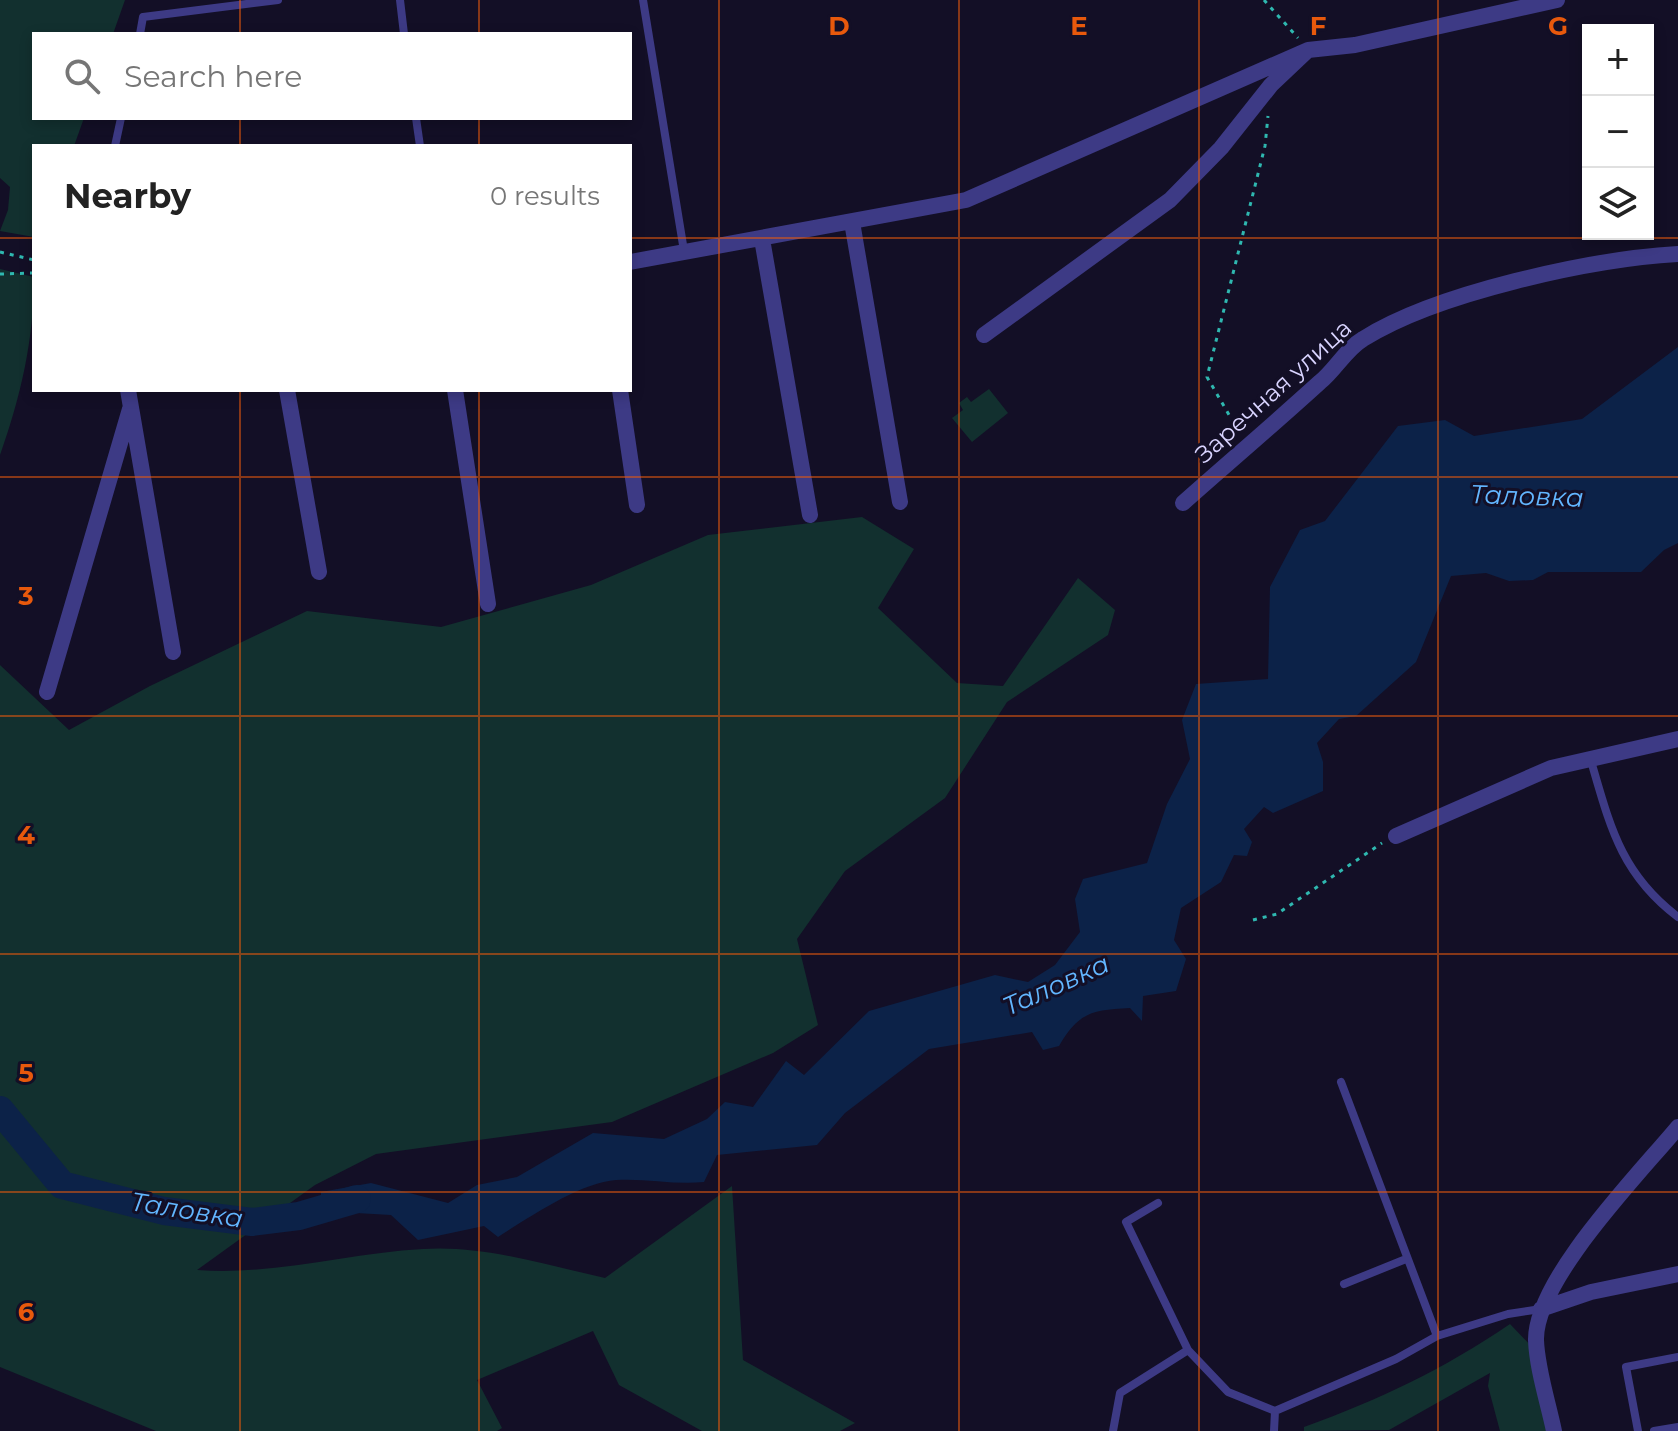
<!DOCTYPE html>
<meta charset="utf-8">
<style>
body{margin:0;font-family:Montserrat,sans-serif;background:#f2f2f2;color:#222}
.controls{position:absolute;right:24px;top:24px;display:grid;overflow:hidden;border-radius:0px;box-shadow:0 4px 12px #0003}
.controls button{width:72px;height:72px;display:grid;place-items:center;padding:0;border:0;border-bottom:2px solid #e0e0e0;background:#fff;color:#222;font:40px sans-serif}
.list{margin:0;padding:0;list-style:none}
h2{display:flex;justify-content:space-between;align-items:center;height:104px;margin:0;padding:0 32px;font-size:34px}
h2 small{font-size:26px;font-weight:400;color:#767676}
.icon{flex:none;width:44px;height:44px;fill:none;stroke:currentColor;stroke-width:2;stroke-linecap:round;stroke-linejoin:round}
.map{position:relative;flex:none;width:1678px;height:1431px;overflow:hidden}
.search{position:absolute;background:#fff;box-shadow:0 4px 12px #0003;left:32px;top:32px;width:600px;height:88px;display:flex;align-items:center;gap:20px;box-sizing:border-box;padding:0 28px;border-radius:0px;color:#767676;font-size:30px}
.panel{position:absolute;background:#fff;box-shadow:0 4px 12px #0003;left:32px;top:144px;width:600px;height:248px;border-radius:0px}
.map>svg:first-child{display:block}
.green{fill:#12302f}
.water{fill:#0c2248}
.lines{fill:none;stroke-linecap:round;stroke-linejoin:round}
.river{stroke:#0c2248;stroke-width:28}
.path{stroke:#2fb8b0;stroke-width:3;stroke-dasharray:4 6;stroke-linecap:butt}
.service{stroke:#3d3a85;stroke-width:8}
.minor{stroke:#3d3a85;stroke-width:16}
.grid{fill:none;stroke:#e8590c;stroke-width:2;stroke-opacity:0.55}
.labels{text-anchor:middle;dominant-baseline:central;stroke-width:6;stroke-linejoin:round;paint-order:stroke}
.street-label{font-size:24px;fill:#d9d4ff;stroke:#130f26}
.water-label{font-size:26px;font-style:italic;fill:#62b6ff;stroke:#130f26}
.grid-label{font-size:26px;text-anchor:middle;font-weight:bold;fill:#e8590c;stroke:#130f26;stroke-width:6;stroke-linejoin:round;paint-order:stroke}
</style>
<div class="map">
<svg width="1678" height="1431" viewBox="0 0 1678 1431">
<rect width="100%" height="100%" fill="#130f26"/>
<path class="green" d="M 0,0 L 125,0 L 113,34 L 34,34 L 34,118 L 84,118 L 74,146 L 34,146 L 34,237 L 0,231 L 8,210 L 10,187 L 0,178 Z
M 0,269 L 34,277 C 34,339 21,396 0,455 Z
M 989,389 L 1008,413 L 972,442 L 952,418 L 963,410 L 959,403 L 967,397 L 971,402 Z
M 862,517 L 914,549 L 878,608 L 957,683 L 1003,686 L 1078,578 L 1115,610 L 1108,635 L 1007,702 L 945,798 L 845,871 L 797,939 L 818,1025 L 773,1053 L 612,1122 L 376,1154 L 315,1185 L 197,1270 C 272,1276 348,1253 423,1249 C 484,1245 546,1265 605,1278 L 732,1186 L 743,1360 L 855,1423 L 840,1431 L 702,1431 L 619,1385 L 593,1331 L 477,1380 L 502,1428 L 497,1431 L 156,1431 L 0,1367 L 0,665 L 69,730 L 150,686 L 307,611 L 441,627 L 591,585 L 708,535 Z
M 1510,1324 L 1535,1350 L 1549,1431 L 1500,1431 L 1488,1386 L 1490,1373 L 1389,1430 L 1304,1431 L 1304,1427 C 1381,1399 1442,1370 1510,1324 Z"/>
<path class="water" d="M 1678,347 L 1678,543 L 1664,550 L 1641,572 L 1548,572 L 1533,580 L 1509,581 L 1486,573 L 1451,576 L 1416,662 L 1356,716 L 1339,719 L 1317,743 L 1323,762 L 1323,791 L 1273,813 L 1264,807 L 1244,829 L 1252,842 L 1247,856 L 1234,855 L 1221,882 L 1181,908 L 1174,940 L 1186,959 L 1176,991 L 1143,996 L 1142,1021 L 1130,1008 C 1092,1010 1079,1012 1059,1046 L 1043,1050 L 1032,1032 L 929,1049 L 845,1113 L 817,1145 L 717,1155 L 704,1182 C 674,1185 646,1178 616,1180 C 581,1182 528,1218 498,1237 L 484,1226 L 418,1240 L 391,1215 L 321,1211 L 321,1192 L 371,1183 L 448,1203 L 477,1185 L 517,1177 L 593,1133 L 664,1139 L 707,1119 L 725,1102 L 753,1107 L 786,1061 L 804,1075 L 869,1011 L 995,975 L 1028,982 L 1055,965 L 1080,932 L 1075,899 L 1083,879 L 1147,863 L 1167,804 L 1190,759 L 1182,720 L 1196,684 L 1268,679 L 1270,587 L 1300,530 L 1325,521 L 1398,426 L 1445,420 L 1474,436 L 1582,419 Z"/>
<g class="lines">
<path class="river" d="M 0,1110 L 62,1185 L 164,1211 L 252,1222 L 299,1216 L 357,1199"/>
<path class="path" d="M 1264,0 L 1298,38
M 0,252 L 34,260
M 0,274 L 34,273
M 1239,432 L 1207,377 L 1265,146 L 1268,116
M 1253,920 L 1277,914 L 1382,843"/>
<path class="service" d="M 400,0 L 404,34
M 643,0 L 684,251
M 140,34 L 143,17 L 278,0
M 416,118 L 420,146
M 115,146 L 121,118
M 1591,761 C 1610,826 1621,874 1678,917
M 1341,1082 L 1437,1336
M 1158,1203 L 1126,1222 L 1188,1350 L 1228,1392 L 1275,1411 L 1274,1431
M 1344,1284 L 1406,1259
M 1275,1411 L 1396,1359 L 1437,1336 L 1508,1314 L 1541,1309
M 1113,1431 L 1120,1393 L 1188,1350
M 1638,1431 L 1626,1367 L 1678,1357
M 1654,1431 L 1678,1427"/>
<path class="minor" d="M 852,222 L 900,502
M 762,239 L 810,515
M 630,262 L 966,200 L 1308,50
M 984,335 L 1170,200 L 1221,148 L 1271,85 L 1308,50 L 1355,45 L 1557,0
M 128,390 L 173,652
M 287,390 L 319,572
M 455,390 L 488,604
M 620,390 L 637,505
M 1183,503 C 1228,463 1275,423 1320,382 C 1335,370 1346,349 1363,339 C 1436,293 1591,259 1678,254
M 47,692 L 130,409
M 1396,836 L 1551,768 L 1678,739
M 1541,1309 L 1591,1292 L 1678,1274
M 1554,1431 C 1548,1402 1537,1369 1536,1340 C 1535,1280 1639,1174 1678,1127"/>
</g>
<path class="grid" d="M 240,0 L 240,34M 479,0 L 479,34M 719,0 L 719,1431M 959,0 L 959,1431M 1199,0 L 1199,1431M 1438,0 L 1438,1431M 240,118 L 240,146M 479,118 L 479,146M 0,238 L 34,238M 630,238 L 1678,238M 240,390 L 240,1431M 479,390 L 479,1431M 0,477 L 1678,477M 0,716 L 1678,716M 0,954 L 1678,954M 0,1192 L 1678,1192"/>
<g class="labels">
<g class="street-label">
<text transform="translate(1273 391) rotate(-42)">Заречная улица</text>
</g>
<g class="water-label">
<text transform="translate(1527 496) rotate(2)">Таловка</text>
<text transform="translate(1056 985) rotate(-24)">Таловка</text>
<text transform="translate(187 1210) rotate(9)">Таловка</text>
</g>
</g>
<g class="grid-label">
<text x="839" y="35">D</text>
<text x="1079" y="35">E</text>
<text x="1318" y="35">F</text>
<text x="1558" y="35">G</text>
<text x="26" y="605">3</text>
<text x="26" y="844">4</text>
<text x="26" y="1082">5</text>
<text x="26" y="1321">6</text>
</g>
</svg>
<div class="controls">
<button>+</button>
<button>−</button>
<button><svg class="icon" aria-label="layers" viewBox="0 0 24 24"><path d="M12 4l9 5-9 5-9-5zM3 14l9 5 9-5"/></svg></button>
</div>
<div class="search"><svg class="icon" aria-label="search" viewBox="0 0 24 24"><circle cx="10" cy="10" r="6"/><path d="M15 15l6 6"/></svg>Search here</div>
<section class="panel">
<h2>Nearby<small>0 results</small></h2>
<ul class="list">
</ul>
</section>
</div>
